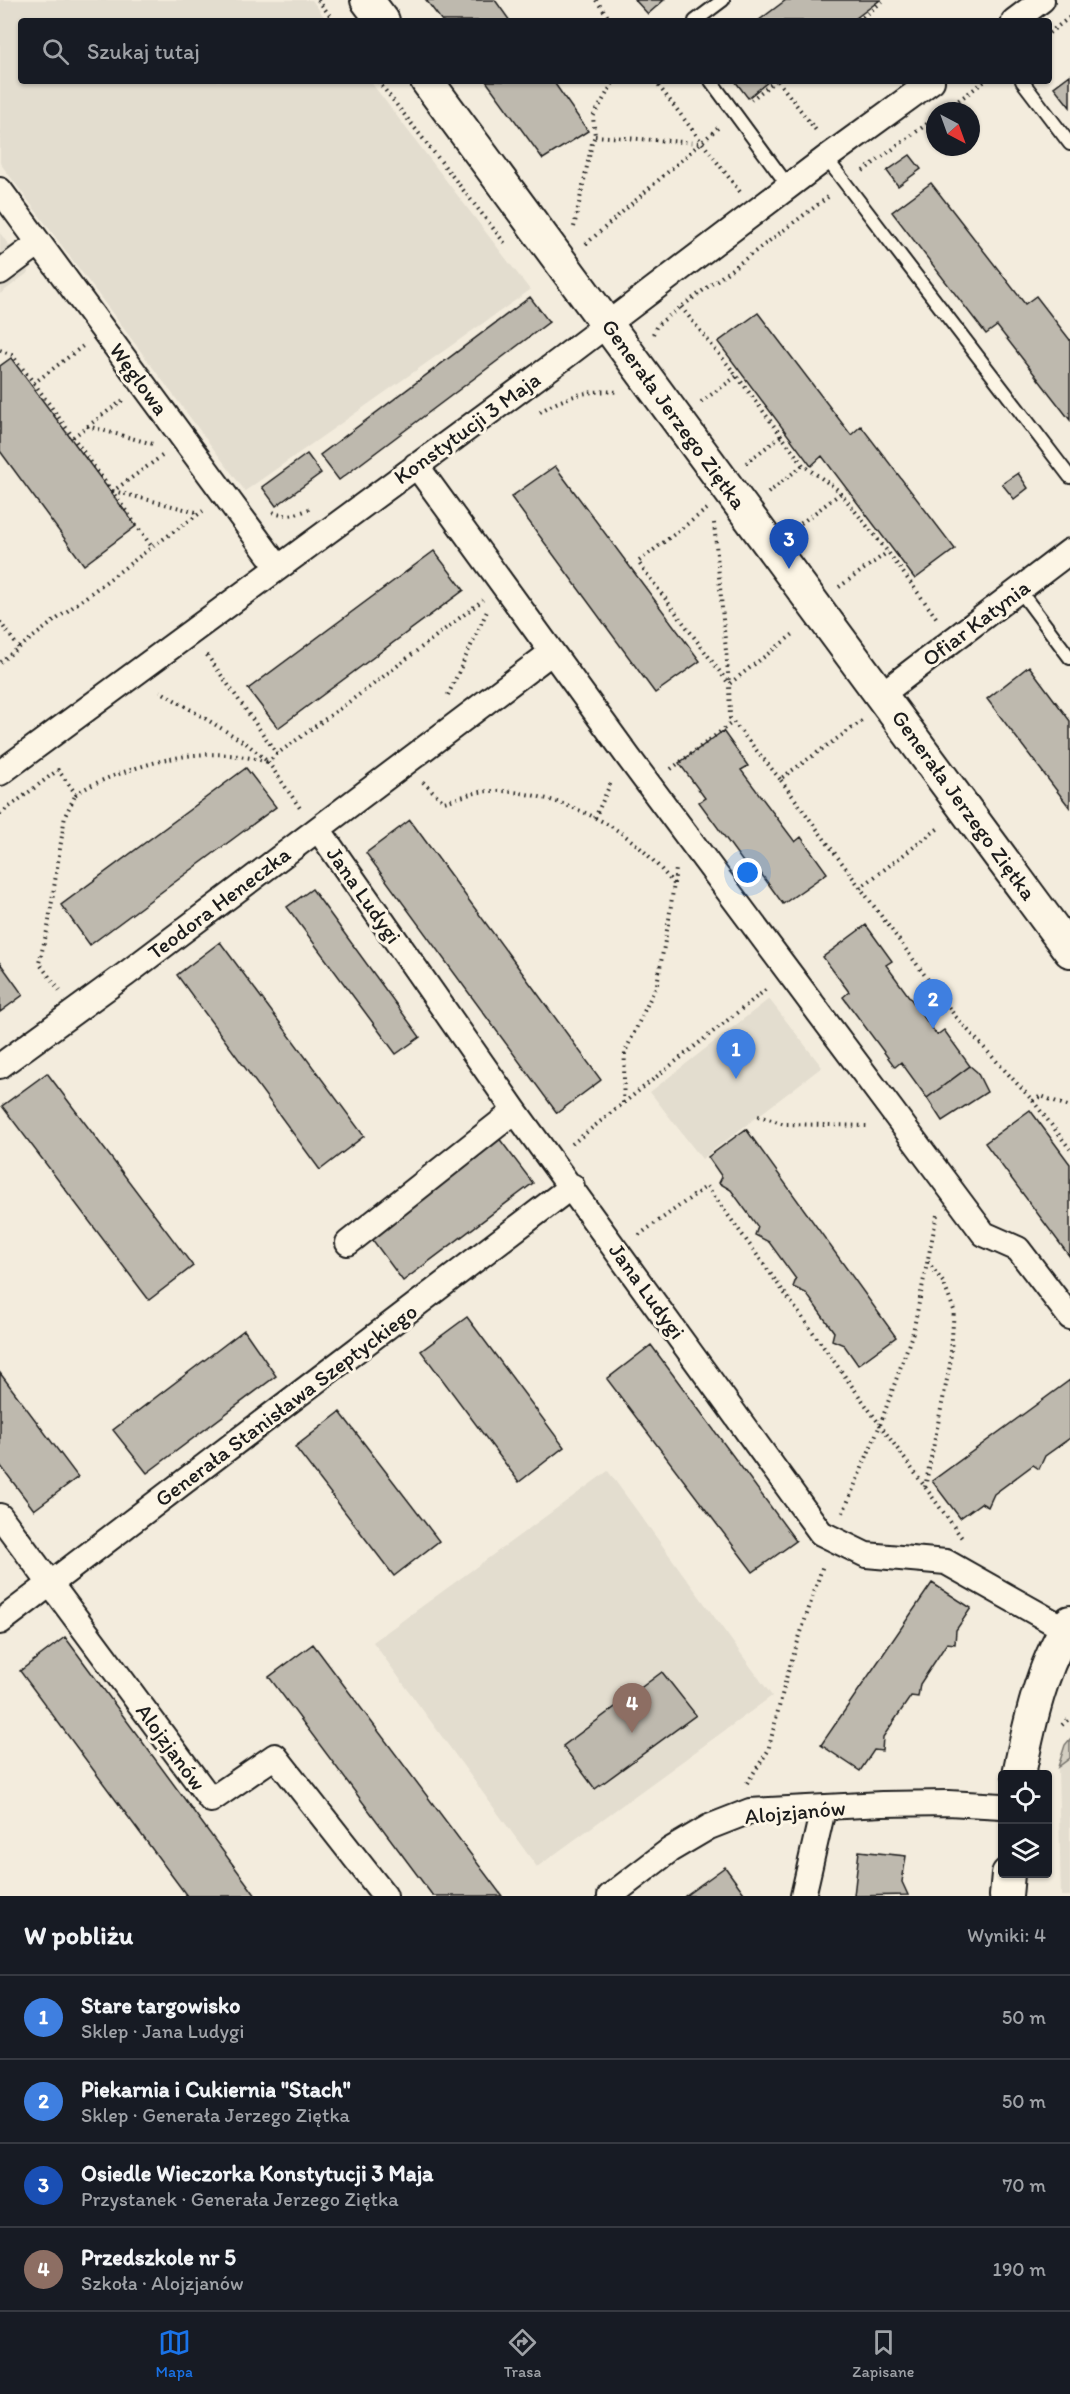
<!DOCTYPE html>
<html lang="pl">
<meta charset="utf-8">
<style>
body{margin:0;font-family:Itim,sans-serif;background:#20242c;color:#f1f3f6}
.controls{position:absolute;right:18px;bottom:18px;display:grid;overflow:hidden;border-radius:6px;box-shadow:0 2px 4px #0004}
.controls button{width:54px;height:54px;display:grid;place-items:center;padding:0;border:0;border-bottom:2px solid #363941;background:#171b24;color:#f1f3f6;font:30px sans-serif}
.compass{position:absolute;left:926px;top:102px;width:54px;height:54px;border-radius:50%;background:#171b24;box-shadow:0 2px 4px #0004;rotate:139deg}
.you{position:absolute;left:748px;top:873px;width:21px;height:21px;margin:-15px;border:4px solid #fff;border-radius:50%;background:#1a73e8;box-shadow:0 0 0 9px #1a73e833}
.badge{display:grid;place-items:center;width:39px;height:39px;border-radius:50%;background:#1a73e8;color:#fff;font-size:20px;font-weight:700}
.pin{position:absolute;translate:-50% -50px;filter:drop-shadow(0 2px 3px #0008)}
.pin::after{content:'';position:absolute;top:32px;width:21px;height:18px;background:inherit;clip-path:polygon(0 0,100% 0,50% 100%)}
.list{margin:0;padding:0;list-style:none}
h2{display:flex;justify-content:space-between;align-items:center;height:78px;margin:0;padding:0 24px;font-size:26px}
h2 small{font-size:20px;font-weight:400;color:#9ea1a6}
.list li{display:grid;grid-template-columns:39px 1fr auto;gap:18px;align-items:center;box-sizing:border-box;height:84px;padding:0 24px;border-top:2px solid #363941}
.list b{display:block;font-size:22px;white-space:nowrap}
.list p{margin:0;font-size:20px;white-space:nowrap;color:#9ea1a6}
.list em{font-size:20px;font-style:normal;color:#9ea1a6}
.icon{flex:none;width:33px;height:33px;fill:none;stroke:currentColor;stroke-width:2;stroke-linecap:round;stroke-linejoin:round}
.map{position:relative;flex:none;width:1070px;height:1896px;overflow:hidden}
.search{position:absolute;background:#171b24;box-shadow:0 2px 4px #0004;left:18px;right:18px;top:18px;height:66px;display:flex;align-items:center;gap:15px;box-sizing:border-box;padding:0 21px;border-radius:6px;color:#9ea1a6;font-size:22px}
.sheet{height:414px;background:#171b24}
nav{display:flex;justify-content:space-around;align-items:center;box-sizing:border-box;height:84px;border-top:2px solid #363941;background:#171b24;font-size:16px;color:#9ea1a6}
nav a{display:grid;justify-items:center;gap:3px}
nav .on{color:#1a73e8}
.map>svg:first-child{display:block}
.built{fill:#e3ddcf}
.green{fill:#d3cec1;stroke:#78756e;stroke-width:1.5}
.building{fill:#beb9ae;stroke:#1c1c1c;stroke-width:1.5}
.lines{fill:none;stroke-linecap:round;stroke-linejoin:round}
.service-casing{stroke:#1c1c1c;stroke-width:16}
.minor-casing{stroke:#1c1c1c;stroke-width:28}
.tertiary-casing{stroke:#1c1c1c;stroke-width:36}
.path{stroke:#1c1c1c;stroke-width:4;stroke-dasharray:1.5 4.5;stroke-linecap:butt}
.service{stroke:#fcf5e5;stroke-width:12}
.minor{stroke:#fcf5e5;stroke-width:24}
.tertiary{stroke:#fcf5e5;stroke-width:32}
.labels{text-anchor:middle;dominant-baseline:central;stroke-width:6;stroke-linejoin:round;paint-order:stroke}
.street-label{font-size:22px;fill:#1c1c1c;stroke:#fcf5e5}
</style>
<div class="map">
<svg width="1070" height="1896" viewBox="0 0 1070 1896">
<rect width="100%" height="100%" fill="#f3ecdd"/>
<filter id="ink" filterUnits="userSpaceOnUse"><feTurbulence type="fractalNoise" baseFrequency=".0167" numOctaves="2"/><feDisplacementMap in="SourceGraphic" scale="12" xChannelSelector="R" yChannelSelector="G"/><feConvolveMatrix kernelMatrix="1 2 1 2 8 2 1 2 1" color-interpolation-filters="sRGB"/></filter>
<g filter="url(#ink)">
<path class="built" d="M 0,0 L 312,0 L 327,21 L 21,21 L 21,81 L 370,81 L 530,290 L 245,491 L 0,163 Z
M 0,233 L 29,272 L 0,294 Z
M 769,999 L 822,1067 L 702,1159 L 650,1092 Z
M 608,1471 L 772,1696 L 537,1867 L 373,1642 Z
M 1070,1758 L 1070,1896 L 1061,1896 L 1058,1767 Z"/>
<path class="green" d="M 1070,1739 L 1070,1758 L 1058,1767 L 1065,1745 Z"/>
<path class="building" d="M 426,0 L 495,0 L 510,21 L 442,21 Z
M 635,0 L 664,0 L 648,14 Z
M 786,0 L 880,0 L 852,21 L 758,21 Z
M 1070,75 L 1070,107 L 1054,87 Z
M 486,81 L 553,81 L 588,131 L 543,159 Z
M 735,81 L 769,81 L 748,98 Z
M 910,155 L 921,169 L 898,186 L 887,171 Z
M 931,183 L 1025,304 L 1036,296 L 1070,340 L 1070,420 L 997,326 L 986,334 L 892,212 Z
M 530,297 L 549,322 L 339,480 L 320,455 Z
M 758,313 L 851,435 L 861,426 L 955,549 L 915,579 L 822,456 L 811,466 L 718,342 Z
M 11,358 L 136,526 L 84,565 L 0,451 L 0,366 Z
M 307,454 L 321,473 L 276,506 L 262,487 Z
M 555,466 L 700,661 L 655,693 L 511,497 Z
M 1018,473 L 1028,488 L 1014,499 L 1002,484 Z
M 434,551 L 464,590 L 278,728 L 248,689 Z
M 1029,666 L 1070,721 L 1070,808 L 987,699 Z
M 723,731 L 748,766 L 741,770 L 795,842 L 801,837 L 827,873 L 783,904 L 757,868 L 751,873 L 699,802 L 705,798 L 679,763 Z
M 246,768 L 276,807 L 90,945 L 61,905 Z
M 410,820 L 601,1080 L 557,1113 L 366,853 Z
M 312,889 L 420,1037 L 396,1054 L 287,907 Z
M 866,925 L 892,961 L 886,965 L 937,1035 L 944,1030 L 970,1066 L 927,1098 L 901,1062 L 895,1067 L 843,997 L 849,992 L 823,957 Z
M 220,942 L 364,1136 L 320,1170 L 177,975 Z
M 0,963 L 23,995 L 0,1012 Z
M 970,1066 L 977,1072 L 987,1092 L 942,1121 L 927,1098 Z
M 47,1073 L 193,1266 L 149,1300 L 2,1106 Z
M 1030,1110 L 1070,1164 L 1070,1257 L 985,1143 Z
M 746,1129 L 896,1337 L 858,1365 L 844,1345 L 832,1340 L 834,1332 L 806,1293 L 793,1287 L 796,1279 L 769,1242 L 755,1235 L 758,1227 L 731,1190 L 719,1183 L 722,1177 L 708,1157 Z
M 498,1137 L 533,1183 L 403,1281 L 369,1235 Z
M 467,1317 L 564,1447 L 519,1482 L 421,1351 Z
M 244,1330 L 276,1376 L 147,1473 L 113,1430 Z
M 651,1345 L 796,1541 L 753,1572 L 607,1379 Z
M 0,1373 L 78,1477 L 34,1510 L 0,1465 Z
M 1070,1380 L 1070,1438 L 1045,1456 L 1039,1469 L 1033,1465 L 994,1494 L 988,1507 L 981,1503 L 960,1518 L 932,1481 Z
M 340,1412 L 439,1541 L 394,1576 L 295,1447 Z
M 932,1583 L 971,1608 L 956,1630 L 955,1644 L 947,1643 L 920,1684 L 918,1697 L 911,1696 L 883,1737 L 882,1751 L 874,1750 L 860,1771 L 821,1745 Z
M 65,1637 L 256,1896 L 187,1896 L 20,1671 Z
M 313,1644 L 502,1896 L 433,1896 L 269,1677 Z
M 662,1672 L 696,1715 L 595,1789 L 563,1746 Z
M 859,1851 L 906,1856 L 902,1882 L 908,1895 L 854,1896 Z
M 725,1867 L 746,1896 L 685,1896 Z"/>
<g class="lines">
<g class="service-casing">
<path id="service" d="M 695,21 L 723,0
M 711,81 L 789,187
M 1022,81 L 1070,144
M 826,158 L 1070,477
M 1020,591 L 1070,658"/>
</g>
<g class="minor-casing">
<path id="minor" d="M 1014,21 L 1042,0
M 0,190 L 278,567
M 0,272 L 39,243
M 416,465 L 629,758 L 984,1234 L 1018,1249 L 1070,1317
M 882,694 L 1070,551
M 0,773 L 559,361 L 826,158 L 932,81
M 318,829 L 515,1111 L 821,1533 L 866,1555 L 946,1562 L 1065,1629
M 0,1066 L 126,974 L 552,652
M 348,1243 L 515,1111
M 0,1516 L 211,1800 L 275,1756 L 385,1896
M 0,1622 L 572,1186
M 610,1896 L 670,1850 L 709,1827 L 750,1811 L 882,1804 L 948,1803 L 1002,1806
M 803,1896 L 823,1809"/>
</g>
<g class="tertiary-casing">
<path id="tertiary" d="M 367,0 L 383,21
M 427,81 L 1070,951
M 1019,1774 C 1030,1721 1041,1668 1070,1622
M 1006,1896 L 1008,1874"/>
</g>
<path class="path" d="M 318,0 L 334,21
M 596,0 L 611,21
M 858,21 L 884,0
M 1049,33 L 1070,17
M 378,81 L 507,246
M 655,81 L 740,192
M 778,81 L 818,133
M 751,100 L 775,81
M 944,111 L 985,81
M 595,136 L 699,143
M 863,171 L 935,118
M 574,227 L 592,143 L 595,136 L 593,117 L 614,81
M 586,244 L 720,126
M 681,307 L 737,376 L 803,465 L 838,490 L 888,552 L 938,620
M 653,334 L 657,325 L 828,197
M 0,350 L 12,355 L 34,383 L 83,346
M 34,383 L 152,547
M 701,402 L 737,376
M 540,412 C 564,397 589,389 617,392
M 87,426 L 153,444
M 73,437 L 123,400
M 162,456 L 113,491 L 200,513
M 746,463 L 781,436
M 768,493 L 803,465
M 707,509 L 638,562 L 729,684
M 273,512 C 283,518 299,514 309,509
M 714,523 L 729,683
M 796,527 L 841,493
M 839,587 L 888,552
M 0,622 L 19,648
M 207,655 L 277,754 L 371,686 L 483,600
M 0,662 L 152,547 L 203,511
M 448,695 L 488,609
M 862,721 L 780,779 L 955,1016 L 1033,1101 L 1070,1149
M 277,754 L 268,762 L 300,808
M 671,769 L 733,722
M 780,779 L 730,718 L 729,684 L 796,632
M 423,782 L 444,802 C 456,799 468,794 480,792 C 524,785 594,811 628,838 C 646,851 660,868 674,884
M 0,814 L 58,770 L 76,794 C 95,782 115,775 136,768 C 184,753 219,749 268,762 L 247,744 L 160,691
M 595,818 L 612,780
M 860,888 L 940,827
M 60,991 L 39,963 L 48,927 L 65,816 L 76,794
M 1033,1101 L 1041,1096 L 1070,1107
M 623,1103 L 625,1052 L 657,984 L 669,919 L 676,869
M 758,1116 L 785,1124 L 870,1126
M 572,1144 L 768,988
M 639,1235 L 707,1186 L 962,1538
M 925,1487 L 950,1365 L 954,1310 L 943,1282 L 928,1262
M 843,1513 L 880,1425 L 913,1332 L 937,1215
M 1062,1725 L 1070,1718
M 747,1783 L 768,1751 L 787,1675 L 823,1565"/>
<use href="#service" class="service"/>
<use href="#minor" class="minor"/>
<use href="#tertiary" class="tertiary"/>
</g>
</g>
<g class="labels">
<g class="street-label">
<text transform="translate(139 379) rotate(54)">Węglowa</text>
<text transform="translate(674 414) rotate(54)">Generała Jerzego Ziętka</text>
<text transform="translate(467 428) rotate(-36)">Konstytucji 3 Maja</text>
<text transform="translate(976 623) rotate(-37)">Ofiar Katynia</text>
<text transform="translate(964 805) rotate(54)">Generała Jerzego Ziętka</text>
<text transform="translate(364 895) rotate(55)">Jana Ludygi</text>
<text transform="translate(219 903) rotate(-37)">Teodora Heneczka</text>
<text transform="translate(647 1291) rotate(54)">Jana Ludygi</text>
<text transform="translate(286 1405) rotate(-37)">Generała Stanisława Szeptyckiego</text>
<text transform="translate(171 1747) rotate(54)">Alojzjanów</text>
<text transform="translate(795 1812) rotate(-5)">Alojzjanów</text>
</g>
</g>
</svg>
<div class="controls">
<button><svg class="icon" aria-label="locate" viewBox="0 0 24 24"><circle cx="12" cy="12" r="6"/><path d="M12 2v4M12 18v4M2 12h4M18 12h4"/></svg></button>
<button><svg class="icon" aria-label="layers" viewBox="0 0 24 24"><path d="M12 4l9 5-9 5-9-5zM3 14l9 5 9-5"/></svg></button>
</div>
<svg class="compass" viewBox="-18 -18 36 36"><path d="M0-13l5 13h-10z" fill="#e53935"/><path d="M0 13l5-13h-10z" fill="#9ea1a6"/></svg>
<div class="you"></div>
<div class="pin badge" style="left:736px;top:1079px;background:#3f7fe0">1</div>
<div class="pin badge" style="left:933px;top:1029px;background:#3f7fe0">2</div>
<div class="pin badge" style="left:789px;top:569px;background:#1a4fb4">3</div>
<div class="pin badge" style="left:632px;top:1733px;background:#8d6e63">4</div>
<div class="search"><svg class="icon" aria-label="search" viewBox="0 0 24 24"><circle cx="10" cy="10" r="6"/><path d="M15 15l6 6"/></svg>Szukaj tutaj</div>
</div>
<section class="sheet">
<h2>W pobliżu<small>Wyniki: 4</small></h2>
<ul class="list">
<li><span class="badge" style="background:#3f7fe0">1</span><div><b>Stare targowisko</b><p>Sklep · Jana Ludygi</p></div><em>50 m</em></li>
<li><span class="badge" style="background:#3f7fe0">2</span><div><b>Piekarnia i Cukiernia &quot;Stach&quot;</b><p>Sklep · Generała Jerzego Ziętka</p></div><em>50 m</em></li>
<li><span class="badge" style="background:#1a4fb4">3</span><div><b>Osiedle Wieczorka Konstytucji 3 Maja</b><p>Przystanek · Generała Jerzego Ziętka</p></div><em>70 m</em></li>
<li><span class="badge" style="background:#8d6e63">4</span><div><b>Przedszkole nr 5</b><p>Szkoła · Alojzjanów</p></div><em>190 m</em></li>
</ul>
</section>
<nav>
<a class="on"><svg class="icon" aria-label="map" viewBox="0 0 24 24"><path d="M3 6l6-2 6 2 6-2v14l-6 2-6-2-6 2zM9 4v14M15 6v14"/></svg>Mapa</a>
<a><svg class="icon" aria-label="directions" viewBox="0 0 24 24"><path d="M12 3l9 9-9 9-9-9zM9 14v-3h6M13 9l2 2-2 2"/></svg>Trasa</a>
<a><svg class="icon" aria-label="saved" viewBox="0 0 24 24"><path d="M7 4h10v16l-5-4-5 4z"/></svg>Zapisane</a>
</nav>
